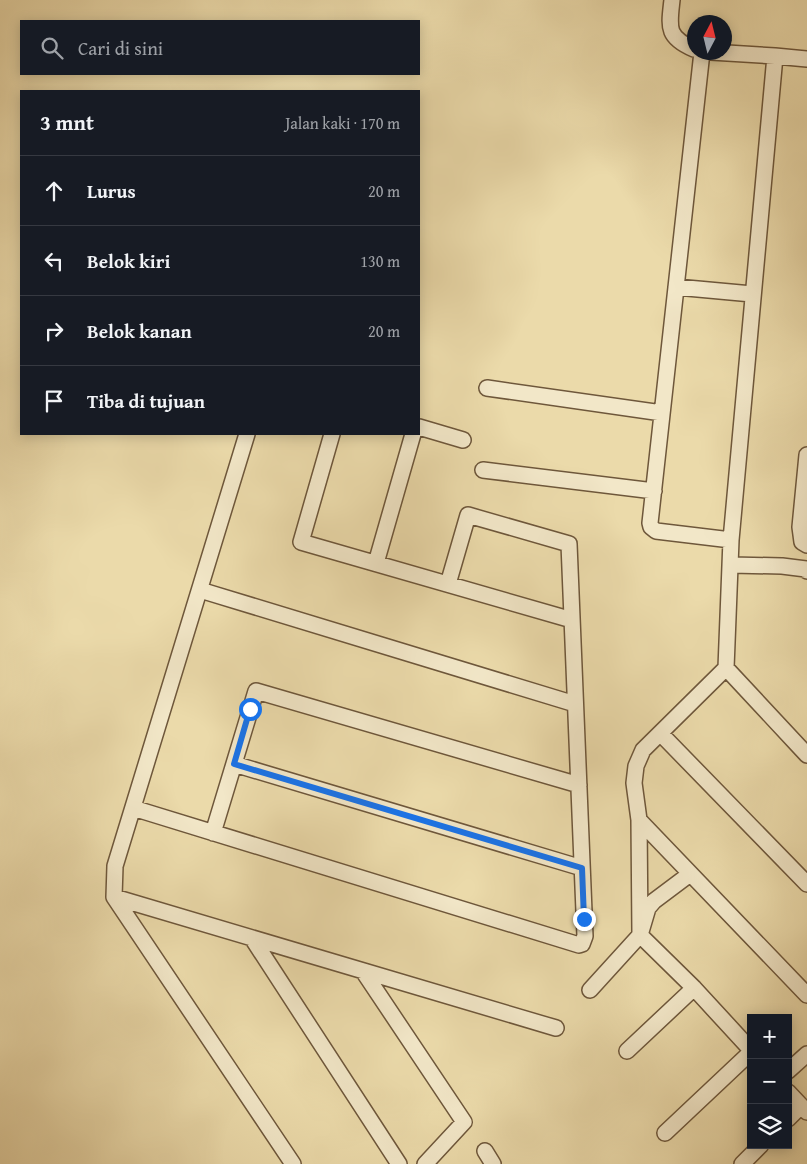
<!DOCTYPE html>
<html lang="id">
<meta charset="utf-8">
<style>
body{margin:0;font-family:"Gentium Book Plus",serif;background:#20242c;color:#f1f3f6}
.controls{position:absolute;right:15px;bottom:15px;display:grid;overflow:hidden;border-radius:0px;box-shadow:0 2px 12px #0003}
.controls button{width:45px;height:45px;display:grid;place-items:center;padding:0;border:0;border-bottom:1px solid #363941;background:#171b24;color:#f1f3f6;font:25px sans-serif}
.compass{position:absolute;left:687px;top:15px;width:45px;height:45px;border-radius:50%;background:#171b24;box-shadow:0 2px 12px #0003;rotate:7deg}
.stop{position:absolute;width:15px;height:15px;margin:-11px;border:4px solid #1a73e8;border-radius:50%;background:#fff}
.stop.end{background:#1a73e8;border-color:#fff;box-shadow:0 1px 5px #0008}
.list{margin:0;padding:0;list-style:none}
h2{display:flex;justify-content:space-between;align-items:center;height:65px;margin:0;padding:0 20px;font-size:21px}
h2 small{font-size:16px;font-weight:400;color:#9ea1a6}
.list li{display:grid;grid-template-columns:32px 1fr auto;gap:15px;align-items:center;box-sizing:border-box;height:70px;padding:0 20px;border-top:1px solid #363941}
.list b{display:block;font-size:19px;white-space:nowrap}
.list em{font-size:16px;font-style:normal;color:#9ea1a6}
.icon{flex:none;width:28px;height:28px;fill:none;stroke:currentColor;stroke-width:2;stroke-linecap:round;stroke-linejoin:round}
.map{position:relative;flex:none;width:807px;height:1164px;overflow:hidden}
.search{position:absolute;background:#171b24;box-shadow:0 2px 12px #0003;left:20px;top:20px;width:400px;height:55px;display:flex;align-items:center;gap:12px;box-sizing:border-box;padding:0 18px;border-radius:0px;color:#9ea1a6;font-size:19px}
.panel{position:absolute;background:#171b24;box-shadow:0 2px 12px #0003;left:20px;top:90px;width:400px;height:345px;border-radius:0px}
.map>svg:first-child{display:block}
.lines{fill:none;stroke-linecap:round;stroke-linejoin:round}
.minor-casing{stroke:#6e573b;stroke-width:18}
.minor{stroke:#f2e7c8;stroke-width:15}
.route{stroke:#1a73e8;stroke-width:6}
</style>
<div class="map">
<svg width="807" height="1164" viewBox="0 0 807 1164">
<rect width="100%" height="100%" fill="#ebdaaa"/>
<filter id="stains"><feTurbulence type="fractalNoise" baseFrequency=".004" numOctaves="4"/><feColorMatrix values="0 0 0 0 .2 0 0 0 0 .09 0 0 0 0 .02 0 0 0 .5 -.17"/></filter>
<radialGradient id="worn" r=".72"><stop offset=".6" stop-color="#630" stop-opacity="0"/><stop offset="1" stop-color="#630" stop-opacity=".3"/></radialGradient>
<g class="lines">
<g class="minor-casing">
<path id="minor" d="M 672,0 C 669,27 666,37 694,49
M 702,52 L 650,523 L 651,527 L 656,531 L 731,540
M 711,52 L 775,56 L 731,540 L 726,668 L 807,755
M 775,56 L 807,59
M 676,287 L 752,294
M 487,388 L 662,413
M 419,427 L 463,440
M 247,434 L 115,866 L 114,897 L 293,1164
M 332,434 L 301,542 L 572,620
M 807,455 L 800,527 L 802,542 L 807,545
M 483,470 L 654,491
M 376,563 L 413,434
M 731,565 L 782,566 L 806,569 L 807,571
M 200,590 L 575,704
M 726,668 L 643,750 L 636,766 L 634,783 L 639,820 L 640,935 L 694,988 L 751,1050
M 661,734 L 807,884
M 234,764 L 582,868
M 133,808 L 579,945 L 582,944 L 585,936 L 569,544 L 468,515 L 448,584
M 639,820 L 807,995
M 213,833 L 256,691 L 579,785
M 114,897 L 556,1028
M 252,938 L 399,1164
M 363,971 L 464,1122 L 425,1164
M 590,990 L 640,935 L 648,908 L 654,901 L 690,874
M 627,1051 L 694,988
M 788,1071 L 807,1054
M 788,1092 L 807,1112
M 788,1119 L 801,1106
M 665,1133 L 751,1052
M 485,1151 L 493,1164
M 742,1164 L 761,1145"/>
</g>
<use href="#minor" class="minor"/>
</g>
<g class="lines">
<path class="route" d="M 250,709 L 234,764 L 582,868 L 584,919"/>
</g>
<rect width="100%" height="100%" filter="url(#stains)"/>
<rect width="100%" height="100%" fill="url(#worn)"/>
</svg>
<div class="controls">
<button>+</button>
<button>−</button>
<button><svg class="icon" aria-label="layers" viewBox="0 0 24 24"><path d="M12 4l9 5-9 5-9-5zM3 14l9 5 9-5"/></svg></button>
</div>
<svg class="compass" viewBox="-18 -18 36 36"><path d="M0-13l5 13h-10z" fill="#e53935"/><path d="M0 13l5-13h-10z" fill="#9ea1a6"/></svg>
<div class="stop" style="left:250px;top:709px"></div>
<div class="stop end" style="left:584px;top:919px"></div>
<div class="search"><svg class="icon" aria-label="search" viewBox="0 0 24 24"><circle cx="10" cy="10" r="6"/><path d="M15 15l6 6"/></svg>Cari di sini</div>
<section class="panel">
<h2>3 mnt<small>Jalan kaki · 170 m</small></h2>
<ul class="list">
<li><svg class="icon" aria-label="ahead" viewBox="0 0 24 24"><path d="M12 20V5M6 11l6-6 6 6"/></svg><div><b>Lurus</b></div><em>20 m</em></li>
<li><svg class="icon" aria-label="left" viewBox="0 0 24 24"><path d="M17 20v-9H6M10 6l-5 5 5 5"/></svg><div><b>Belok kiri</b></div><em>130 m</em></li>
<li><svg class="icon" aria-label="right" viewBox="0 0 24 24"><path d="M7 20v-9h11M14 6l5 5-5 5"/></svg><div><b>Belok kanan</b></div><em>20 m</em></li>
<li><svg class="icon" aria-label="arrive" viewBox="0 0 24 24"><path d="M6 21V4h12l-3 4 3 4H6"/></svg><div><b>Tiba di tujuan</b></div></li>
</ul>
</section>
</div>
